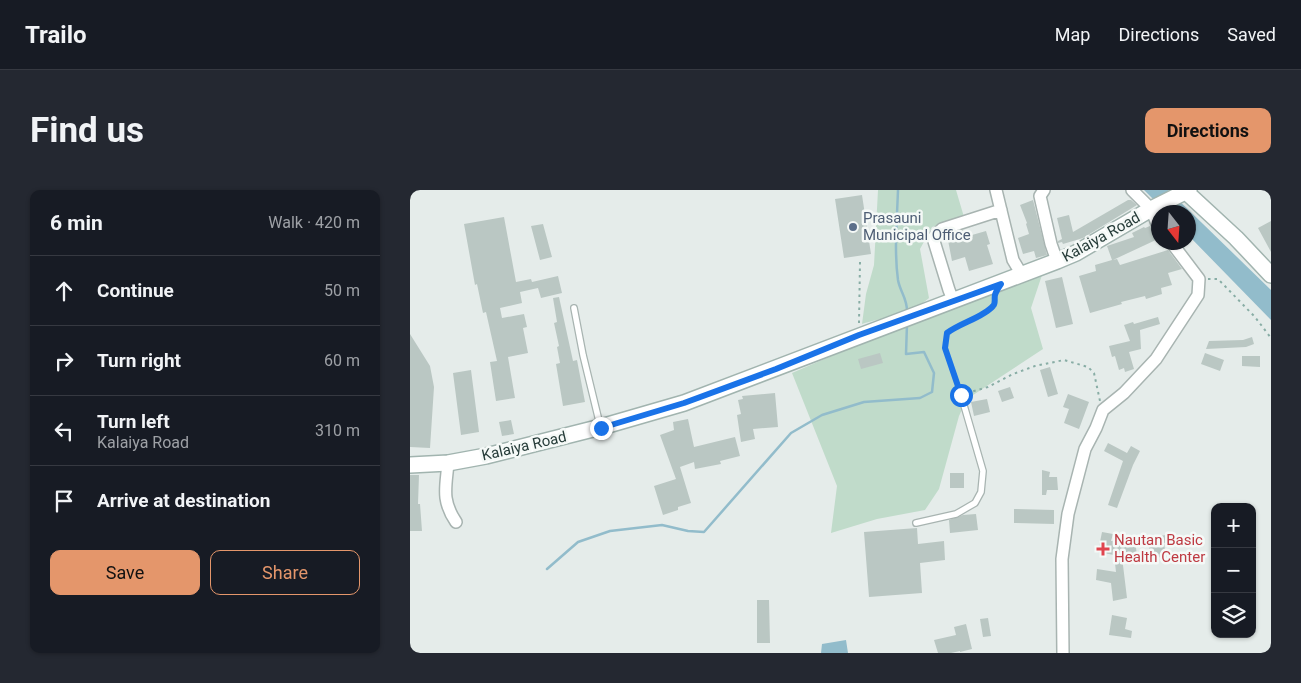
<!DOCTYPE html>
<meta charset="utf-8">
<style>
body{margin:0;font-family:Roboto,sans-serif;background:#242831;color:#f1f3f6}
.controls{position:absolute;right:15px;bottom:15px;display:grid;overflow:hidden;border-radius:10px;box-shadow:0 1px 4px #0004}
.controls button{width:45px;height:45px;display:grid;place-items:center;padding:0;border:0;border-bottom:1px solid #363941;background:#171b24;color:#f1f3f6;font:25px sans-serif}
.compass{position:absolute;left:741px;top:15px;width:45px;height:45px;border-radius:50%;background:#171b24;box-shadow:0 1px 4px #0004;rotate:163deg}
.stop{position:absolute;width:15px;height:15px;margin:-11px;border:4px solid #1a73e8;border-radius:50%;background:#fff}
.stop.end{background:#1a73e8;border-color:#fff;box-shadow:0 1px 5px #0008}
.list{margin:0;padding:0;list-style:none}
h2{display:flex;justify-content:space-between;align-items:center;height:65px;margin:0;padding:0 20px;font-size:21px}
h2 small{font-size:16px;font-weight:400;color:#9ea1a6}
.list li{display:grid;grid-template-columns:32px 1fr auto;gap:15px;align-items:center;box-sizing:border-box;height:70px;padding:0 20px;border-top:1px solid #363941}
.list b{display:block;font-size:19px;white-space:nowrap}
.list p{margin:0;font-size:16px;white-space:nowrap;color:#9ea1a6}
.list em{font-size:16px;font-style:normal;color:#9ea1a6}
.actions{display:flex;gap:10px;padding:15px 20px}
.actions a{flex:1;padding:11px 0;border:1px solid #e4966b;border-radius:10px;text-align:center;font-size:18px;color:#e4966b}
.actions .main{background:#e4966b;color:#111}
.icon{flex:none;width:28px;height:28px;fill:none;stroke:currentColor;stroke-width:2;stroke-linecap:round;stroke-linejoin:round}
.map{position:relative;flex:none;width:861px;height:463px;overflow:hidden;border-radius:10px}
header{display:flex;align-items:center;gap:30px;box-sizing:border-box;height:70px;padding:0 25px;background:#171b24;border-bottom:1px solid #363941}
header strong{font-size:24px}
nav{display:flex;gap:28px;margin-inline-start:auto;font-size:18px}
.intro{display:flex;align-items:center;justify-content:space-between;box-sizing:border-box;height:120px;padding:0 30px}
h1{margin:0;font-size:35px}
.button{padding:12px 22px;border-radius:10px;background:#e4966b;color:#111;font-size:18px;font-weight:700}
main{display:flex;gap:30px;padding:0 30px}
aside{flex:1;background:#171b24;border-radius:10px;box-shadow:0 1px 4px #0004}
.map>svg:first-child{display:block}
.green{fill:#c0dbca}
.water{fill:#92bccb}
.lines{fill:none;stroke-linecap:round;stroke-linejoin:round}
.stream{stroke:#92bccb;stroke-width:2.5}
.building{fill:#bac7c3}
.service-casing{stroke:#a8b4b1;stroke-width:8}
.minor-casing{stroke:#a8b4b1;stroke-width:14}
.secondary-casing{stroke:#a1b4af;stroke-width:18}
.path{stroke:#88ada5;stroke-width:2;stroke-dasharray:2.5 4;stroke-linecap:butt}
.service{stroke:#fff;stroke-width:5.5}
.minor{stroke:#fff;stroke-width:11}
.secondary{stroke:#fff;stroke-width:15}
.route{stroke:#1a73e8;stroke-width:6}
.service-dot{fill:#5c6f8a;stroke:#f5f9f7;stroke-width:2}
.health-dot{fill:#e0444e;stroke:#f5f9f7;stroke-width:2}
.labels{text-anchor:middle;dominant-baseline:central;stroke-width:5;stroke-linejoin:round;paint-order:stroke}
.service-label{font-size:15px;fill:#4e5e75;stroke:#f5f9f7;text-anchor:start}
.street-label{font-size:15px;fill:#263c39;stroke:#f5f9f7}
.health-label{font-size:15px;fill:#be3a42;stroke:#f5f9f7;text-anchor:start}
</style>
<header>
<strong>Trailo</strong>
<nav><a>Map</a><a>Directions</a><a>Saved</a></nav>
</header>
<div class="intro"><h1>Find us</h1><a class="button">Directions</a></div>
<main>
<aside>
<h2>6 min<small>Walk · 420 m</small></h2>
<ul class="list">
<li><svg class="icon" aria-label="ahead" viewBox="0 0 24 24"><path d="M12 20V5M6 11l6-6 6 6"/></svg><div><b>Continue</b></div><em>50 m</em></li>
<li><svg class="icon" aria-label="right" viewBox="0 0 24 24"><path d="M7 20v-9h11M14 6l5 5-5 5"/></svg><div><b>Turn right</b></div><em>60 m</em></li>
<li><svg class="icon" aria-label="left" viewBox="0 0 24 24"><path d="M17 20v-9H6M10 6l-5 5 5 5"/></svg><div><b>Turn left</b><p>Kalaiya Road</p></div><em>310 m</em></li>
<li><svg class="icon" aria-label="arrive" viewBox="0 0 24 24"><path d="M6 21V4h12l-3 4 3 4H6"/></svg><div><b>Arrive at destination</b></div></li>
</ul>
<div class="actions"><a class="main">Save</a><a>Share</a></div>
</aside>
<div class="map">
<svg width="861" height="463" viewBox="0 0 861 463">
<rect width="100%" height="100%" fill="#e5ecea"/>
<path class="green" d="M 468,0 L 546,0 L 554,27 L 522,37 L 510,59 L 519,108 C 504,122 472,128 452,134 L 456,104 L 464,75 Z
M 632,85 L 621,118 L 633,159 L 557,209 L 549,226 L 529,299 L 515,320 L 467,329 L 421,343 L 427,296 L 382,183 C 464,147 549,117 632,85 Z"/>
<path class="water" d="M 734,0 L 758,0 L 861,100 L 861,130 L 779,46 L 778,22 L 756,22 Z
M 436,450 L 438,463 L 411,463 L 412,454 Z"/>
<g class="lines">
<path class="stream" d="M 488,0 C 487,30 484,61 488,90 C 490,102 498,109 497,123
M 137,379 L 168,352 L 200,341 L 252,335 L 278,341 L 294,342 L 381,243 L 412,225 L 454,212 L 510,208 L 522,202 L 524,183 L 514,162 L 496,164 L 497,134"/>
</g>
<path class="building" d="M 452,5 L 461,64 L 434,68 L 425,9 Z
M 623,10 L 637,65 L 626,68 L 624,61 L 613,64 L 608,48 L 619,44 L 616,34 L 617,33 L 610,15 Z
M 718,10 L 721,10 L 727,15 L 673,48 L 653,54 L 652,52 L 648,53 L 648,51 L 652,49 L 647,28 L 659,25 L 663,42 Z
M 94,27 L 106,92 L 121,89 L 122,92 L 148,86 L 152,103 L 131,108 L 128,98 L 110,102 L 112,113 L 90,118 L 92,128 L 114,124 L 117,137 L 113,138 L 118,163 L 98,167 L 105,208 L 86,211 L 80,172 L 87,171 L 76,122 L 73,123 L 67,94 L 65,95 L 54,34 Z
M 861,31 L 861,62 L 848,38 Z
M 133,34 L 142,67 L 130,70 L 121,36 Z
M 740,36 L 743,42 L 747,43 L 748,49 L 703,70 L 707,69 L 710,75 L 758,60 L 772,79 L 758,83 L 762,95 L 751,98 L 752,104 L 736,109 L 735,106 L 711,112 L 712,114 L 680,123 L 669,86 L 686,81 L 685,75 L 702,70 L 697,56 L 724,47 L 722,43 L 734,37 L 735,38 Z
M 553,40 L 555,47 L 576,41 L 580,54 L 577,55 L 583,74 L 559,81 L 555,67 L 542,71 L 537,45 Z
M 652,87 L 663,134 L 646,138 L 635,91 Z
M 149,107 L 163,171 L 167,170 L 175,212 L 153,216 L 146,174 L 150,173 L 147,157 L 149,156 L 144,133 L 147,132 L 143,108 Z
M 748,127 L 750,134 L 730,140 L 731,159 L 719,162 L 724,179 L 715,182 L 714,178 L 709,180 L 705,166 L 702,167 L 699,156 L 720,151 L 714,135 L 723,132 L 724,134 Z
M 0,144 L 20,176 L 24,197 L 20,258 L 0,257 Z
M 842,147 L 844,154 L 836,157 L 796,159 L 799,151 L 833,150 Z
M 470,163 L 473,173 L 451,179 L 448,169 Z
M 795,163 L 814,170 L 810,181 L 791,174 Z
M 832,166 L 850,166 L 850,177 L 832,176 Z
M 640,177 L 648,204 L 638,207 L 630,180 Z
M 61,180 L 69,242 L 51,245 L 43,183 Z
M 600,197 L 604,208 L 592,212 L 588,201 Z
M 365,203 L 368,237 L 343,239 L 345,249 L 331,252 L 327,225 L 331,224 L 328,210 L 333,209 L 332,206 Z
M 658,204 L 679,212 L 669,239 L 654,233 L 659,219 L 653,217 Z
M 577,209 L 580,222 L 564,226 L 561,212 Z
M 278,229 L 284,257 L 325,247 L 330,266 L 310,271 L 311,274 L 285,279 L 284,272 L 270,277 L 281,313 L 268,317 L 268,320 L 253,325 L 244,296 L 266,289 L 250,245 L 264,240 L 263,232 Z
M 101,230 L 104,244 L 92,246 L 89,232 Z
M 698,253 L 717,263 L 721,256 L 730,261 L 723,275 L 707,318 L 698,315 L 713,271 L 694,261 Z
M 632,280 L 640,282 L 639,287 L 647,287 L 648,300 L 637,300 L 636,305 L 632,305 Z
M 540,283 L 554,283 L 554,298 L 540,298 Z
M 0,285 L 9,285 L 8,314 L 10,314 L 12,341 L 0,341 Z
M 604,319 L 644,320 L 644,334 L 604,333 Z
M 566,324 L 568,340 L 540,343 L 539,330 L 553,325 Z
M 507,338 L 508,354 L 534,351 L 535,370 L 510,373 L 512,403 L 459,407 L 454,342 Z
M 692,342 L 703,344 L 701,351 L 725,349 L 727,366 L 712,367 L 717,408 L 703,411 L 701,393 L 686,390 L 687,379 L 706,382 L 704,365 L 688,362 Z
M 756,345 L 757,352 L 754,353 L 756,366 L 741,369 L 737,348 Z
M 347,410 L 359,410 L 360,453 L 347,453 Z
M 702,425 L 717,428 L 715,439 L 722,441 L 721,448 L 699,445 Z
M 578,428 L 581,446 L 573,447 L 570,429 Z
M 556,434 L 562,459 L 550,462 L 550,461 L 541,463 L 528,463 L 524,450 L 546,445 L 544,437 Z"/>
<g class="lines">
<g class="service-casing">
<path id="service" d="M 164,118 L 173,165 L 190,235
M 506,333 L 546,324 L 565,313 L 571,302 L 573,281 L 551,205"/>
</g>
<g class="minor-casing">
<path id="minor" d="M 586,0 L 603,70 L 612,85
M 634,0 L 630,6 L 641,54 L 647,71
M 722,0 L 741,19 L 748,36
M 543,110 L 539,100 L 523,48 L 532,39 L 591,20
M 38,273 C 36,297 31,310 46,332
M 653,463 L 652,369 L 658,324 L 675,259 L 686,238 L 693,220 L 714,203 L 746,169 L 788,105 L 789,89 L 761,52"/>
</g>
<g class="secondary-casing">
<path id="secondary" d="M 774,0 L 826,48 L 861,85
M 0,275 L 38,273 L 76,266 L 191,237 L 274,213 L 647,71 L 666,63 L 741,19 L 779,0"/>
</g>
<path class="path" d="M 798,89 L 808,89 L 845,127 L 861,148
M 449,133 L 450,72
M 549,199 L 535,158 L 537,143 C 551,132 568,126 582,117 L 585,108
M 557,203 L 578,197 L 603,184 L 625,176 L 654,170 L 678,177 L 684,183 L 690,211"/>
<use href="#service" class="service"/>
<use href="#minor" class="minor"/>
<use href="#secondary" class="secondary"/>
</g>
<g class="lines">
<path class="route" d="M 191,238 L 274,213 L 366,179 L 449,145 L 591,94 C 589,97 586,101 585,105 C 584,109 586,113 583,116 C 574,127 550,133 537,143 L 535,158 L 551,205"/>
</g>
<circle class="service-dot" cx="443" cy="37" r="5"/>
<path class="health-dot" d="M690.5 351.5h5v5h5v5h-5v5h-5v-5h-5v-5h5z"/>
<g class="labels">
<g class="service-label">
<text x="453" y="28">Prasauni<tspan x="453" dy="17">Municipal Office</tspan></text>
</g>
<g class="street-label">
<text transform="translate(691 47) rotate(-29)">Kalaiya Road</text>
<text transform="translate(114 256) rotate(-13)">Kalaiya Road</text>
</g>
<g class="health-label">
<text x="704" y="350">Nautan Basic<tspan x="704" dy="17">Health Center</tspan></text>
</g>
</g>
</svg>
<div class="controls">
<button>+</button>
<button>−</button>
<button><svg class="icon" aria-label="layers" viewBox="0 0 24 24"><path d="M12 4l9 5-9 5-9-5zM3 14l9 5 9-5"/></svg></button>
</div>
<svg class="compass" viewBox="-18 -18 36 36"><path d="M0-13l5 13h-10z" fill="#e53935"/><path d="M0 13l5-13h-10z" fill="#9ea1a6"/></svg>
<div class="stop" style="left:551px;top:205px"></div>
<div class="stop end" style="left:191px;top:238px"></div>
</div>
</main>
